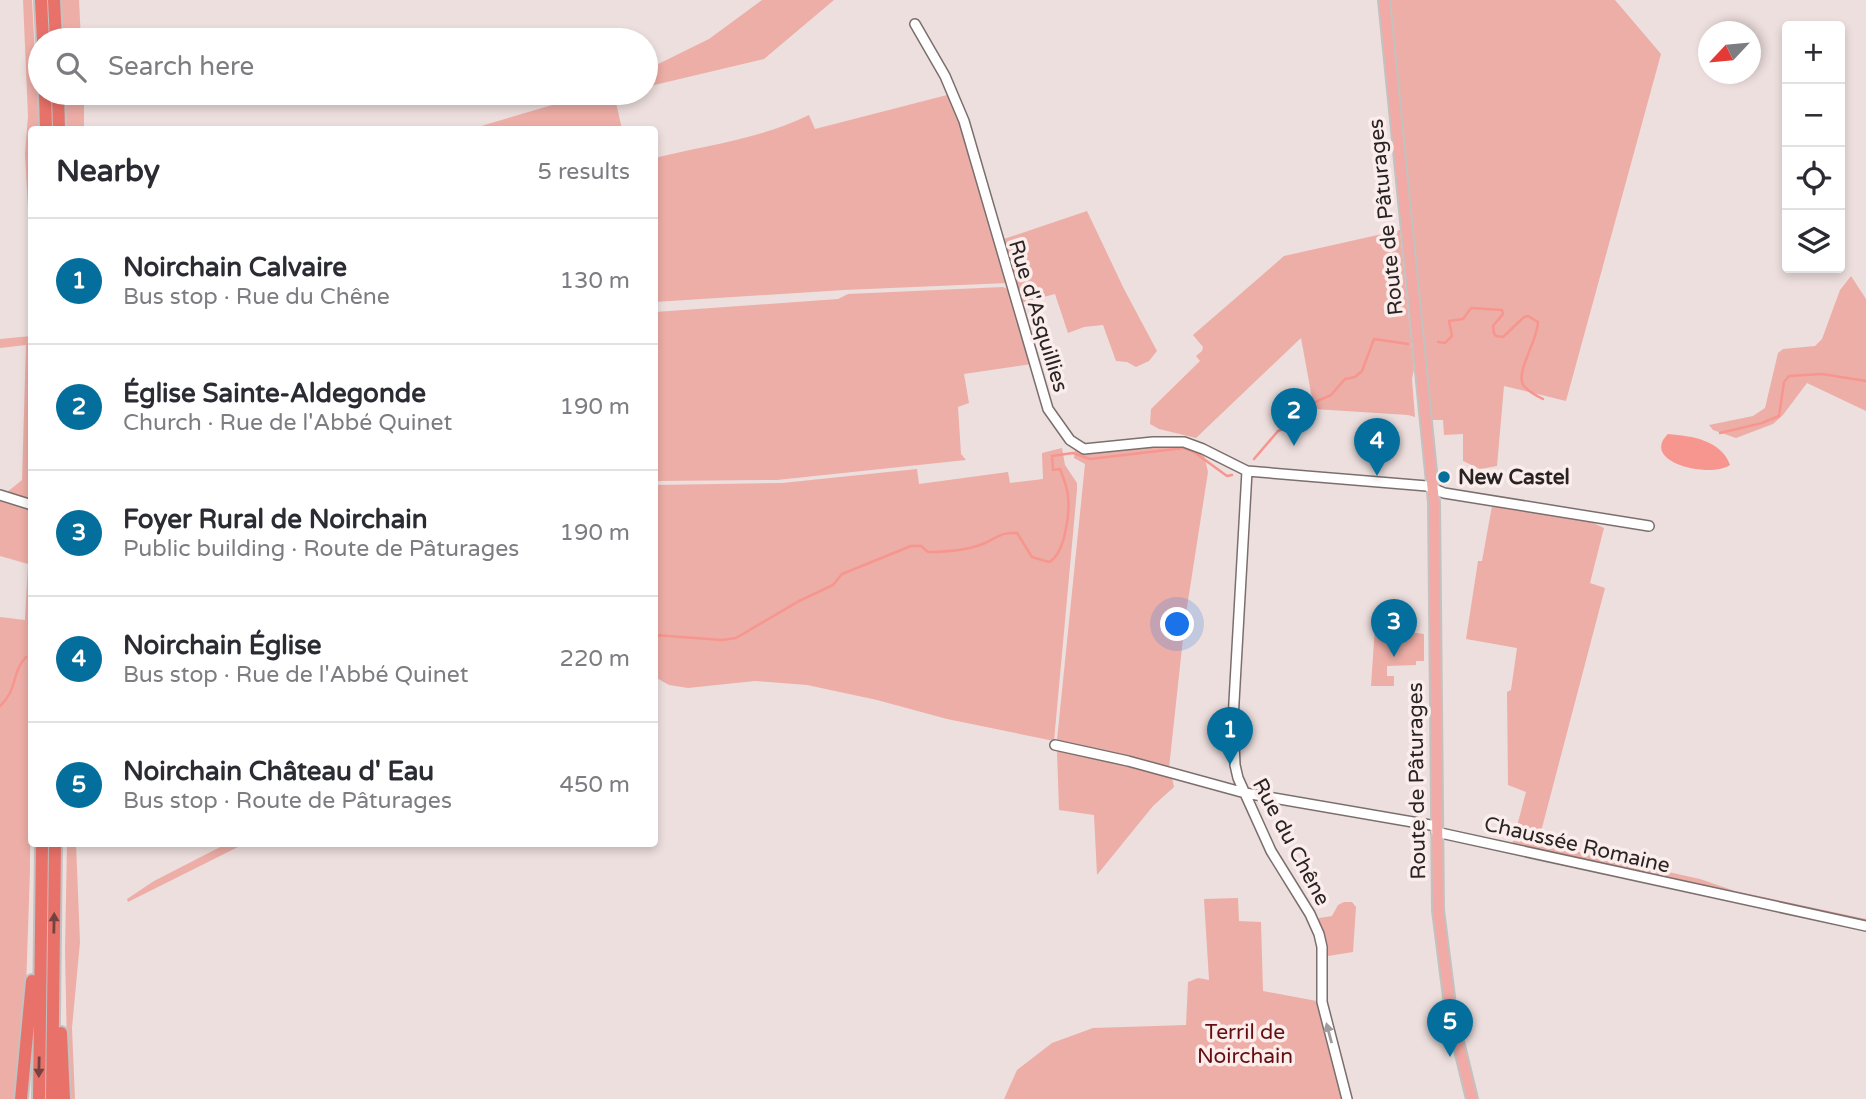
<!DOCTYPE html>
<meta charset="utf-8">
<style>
body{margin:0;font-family:"Varela Round",sans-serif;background:#f2f2f3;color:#2b2b33}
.controls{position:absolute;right:21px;top:21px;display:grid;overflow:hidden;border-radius:7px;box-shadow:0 4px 10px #0003}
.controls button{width:63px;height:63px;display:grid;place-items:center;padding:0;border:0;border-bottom:2px solid #e1e1e2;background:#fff;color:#2b2b33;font:35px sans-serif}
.compass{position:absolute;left:1698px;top:21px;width:63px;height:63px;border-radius:50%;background:#fff;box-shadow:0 4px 10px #0003;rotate:244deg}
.you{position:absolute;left:1178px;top:625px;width:24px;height:24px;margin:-18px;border:5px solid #fff;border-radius:50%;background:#1a73e8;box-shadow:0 0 0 10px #1a73e833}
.badge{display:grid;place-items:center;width:46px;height:46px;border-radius:50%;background:#046f9c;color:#fff;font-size:23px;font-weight:700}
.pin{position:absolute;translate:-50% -58px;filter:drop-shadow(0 2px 4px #0008)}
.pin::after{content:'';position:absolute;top:37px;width:24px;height:21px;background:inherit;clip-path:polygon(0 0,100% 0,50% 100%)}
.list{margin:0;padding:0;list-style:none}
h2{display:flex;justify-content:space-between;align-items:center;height:91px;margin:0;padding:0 28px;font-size:30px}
h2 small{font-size:23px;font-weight:400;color:#7c7c81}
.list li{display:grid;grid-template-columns:46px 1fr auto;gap:21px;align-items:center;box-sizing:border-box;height:126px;padding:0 28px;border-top:2px solid #e1e1e2}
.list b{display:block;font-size:26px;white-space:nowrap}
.list p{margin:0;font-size:23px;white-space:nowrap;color:#7c7c81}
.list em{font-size:23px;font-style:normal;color:#7c7c81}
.icon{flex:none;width:38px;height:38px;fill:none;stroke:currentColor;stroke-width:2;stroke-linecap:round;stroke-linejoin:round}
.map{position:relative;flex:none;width:1866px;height:1099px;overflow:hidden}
.search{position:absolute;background:#fff;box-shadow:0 4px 10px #0003;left:28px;top:28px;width:630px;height:77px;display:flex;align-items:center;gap:18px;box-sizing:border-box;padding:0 24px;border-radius:38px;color:#7c7c81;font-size:26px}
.panel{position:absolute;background:#fff;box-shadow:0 4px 10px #0003;left:28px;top:126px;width:630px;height:721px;border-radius:7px}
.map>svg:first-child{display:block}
.green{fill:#edaea7}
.water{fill:#f7968e}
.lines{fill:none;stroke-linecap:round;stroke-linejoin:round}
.stream{stroke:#f7968e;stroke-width:2.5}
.minor-casing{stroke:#7b6f6e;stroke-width:12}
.major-casing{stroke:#c3c2c1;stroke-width:14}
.highway-casing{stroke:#c3c2c1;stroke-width:16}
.minor{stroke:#fff;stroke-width:9}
.major{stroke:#f1aaa6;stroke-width:10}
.highway{stroke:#e8726a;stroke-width:12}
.oneway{fill:#75433f}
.oneway2{fill:#9f9c9c}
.poi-dot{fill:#046f9c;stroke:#faedeb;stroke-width:2.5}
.labels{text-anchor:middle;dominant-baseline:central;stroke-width:7;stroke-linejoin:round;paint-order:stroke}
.street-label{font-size:21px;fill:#292423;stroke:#faedeb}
.poi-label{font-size:21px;font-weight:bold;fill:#292423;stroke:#faedeb;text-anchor:start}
.park-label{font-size:21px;fill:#640e11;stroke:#faedeb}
</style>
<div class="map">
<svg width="1866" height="1099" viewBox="0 0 1866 1099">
<rect width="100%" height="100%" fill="#eddfde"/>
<path class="green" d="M 23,0 L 32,0 L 39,129 L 32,130 L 31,261 L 25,154 L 28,116 Z
M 61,0 L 79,0 L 81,40 L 63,40 Z
M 762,0 L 834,0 L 764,59 L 646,87 L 646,70 L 709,39 Z
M 1384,0 L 1615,0 L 1661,54 L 1566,401 L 1504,386 L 1497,466 L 1480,469 L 1463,461 L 1463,434 L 1444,435 L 1443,420 L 1426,420 Z
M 65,93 L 84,93 L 84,129 L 67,129 Z
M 593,93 L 619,93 L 614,94 L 622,129 L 471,129 Z
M 951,94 L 1008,283 L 844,290 L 655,302 L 655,158 C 706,145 761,139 809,115 L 815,129 Z
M 1087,211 L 1124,289 L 1157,351 L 1149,361 L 1136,367 L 1127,362 L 1116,361 L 1103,325 L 1084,327 L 1068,333 L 1055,294 L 1017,304 L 998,241 Z
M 1400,230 L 1414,369 L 1412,379 L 1415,417 L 1408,415 L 1314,409 L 1301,338 L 1196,438 L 1159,429 L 1150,424 L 1151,409 L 1200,361 L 1196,356 L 1202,351 L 1203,347 L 1193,335 L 1284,256 Z
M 1851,276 L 1866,299 L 1866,411 L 1807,383 L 1783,415 L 1773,424 L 1736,438 L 1713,430 L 1709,425 L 1753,416 L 1765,408 L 1778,353 L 1783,349 L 1815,346 L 1822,339 L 1840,290 Z
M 1003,287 L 1010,290 L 1032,364 L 964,374 L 969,403 L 958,407 L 961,454 L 966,460 L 777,480 L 655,481 L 655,312 L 838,299 L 848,294 Z
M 31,336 L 31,501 L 6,493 L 22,480 L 26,345 L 0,348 L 0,339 Z
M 1170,444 L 1203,450 L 1208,472 L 1185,620 L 1169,768 L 1059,743 L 1057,740 L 1085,464 L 1074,458 L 1075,449 L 1083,451 Z
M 1062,448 L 1065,465 L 1077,483 L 1077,490 L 1054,741 L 947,719 L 877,700 L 807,685 L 755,681 L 688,688 L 669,685 L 655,677 L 654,485 L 782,483 L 917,469 L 919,484 L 1008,472 L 1010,483 L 1043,479 L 1042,453 Z
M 0,498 L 32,508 L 30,870 L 26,988 L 15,1099 L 0,1099 L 0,617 L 25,620 L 28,564 L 0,556 Z
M 1492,506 L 1587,520 L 1604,528 L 1590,583 L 1605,588 L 1538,843 L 1700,879 L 1735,891 L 1866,919 L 1866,923 L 1512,845 L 1526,792 L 1508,785 L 1507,692 L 1511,690 L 1517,648 L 1466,639 L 1478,561 L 1482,561 Z
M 1375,627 L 1424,634 L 1424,661 L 1416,661 L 1416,665 L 1387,666 L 1387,676 L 1394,676 L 1394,686 L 1371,686 Z
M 1057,751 L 1171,772 L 1174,787 L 1153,806 L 1097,875 L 1094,815 L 1059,810 Z
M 67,844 L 76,844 L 80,942 L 72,1028 L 75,1099 L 68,1099 L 65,950 Z
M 226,844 L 244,844 L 128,902 L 127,899 L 154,881 Z
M 1238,898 L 1239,921 L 1261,922 L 1263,991 L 1322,1002 L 1347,1099 L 1004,1099 L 1017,1070 L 1052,1043 L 1093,1028 L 1186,1025 L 1188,982 L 1198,978 L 1209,980 L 1204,899 Z
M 1344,902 L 1352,902 L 1356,907 L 1353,952 L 1328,956 L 1318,921 L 1319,918 L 1332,916 L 1338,905 Z"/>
<path class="water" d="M 1668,434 C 1692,436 1721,440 1730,465 C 1710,479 1639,462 1668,434 Z"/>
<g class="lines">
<path class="stream" d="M 1438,342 L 1445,343 L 1452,336 L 1449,321 L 1463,319 L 1471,308 L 1502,310 L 1503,314 L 1493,326 L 1494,333 L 1496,336 L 1503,337 L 1524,317 L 1528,316 L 1538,322 C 1538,340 1514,374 1524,386 C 1529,392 1537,396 1543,399
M 1720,433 L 1762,423 L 1779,416 L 1784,382 L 1789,376 L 1822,374 L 1866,381
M 1254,459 L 1278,431 L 1295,424 L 1304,407 L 1331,395 L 1345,379 L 1355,377 L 1362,371 L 1374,339 L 1408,344
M 654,635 L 722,640 L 736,638 L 799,601 L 833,585 L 842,574 L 911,546 L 921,546 L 928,552 C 946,552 969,550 985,543 C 998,537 1002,532 1017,533 L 1032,557 L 1049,562 C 1065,554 1070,513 1068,496 C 1067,486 1063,477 1060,469 L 1053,470 L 1052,456 L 1073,453 L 1090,459 L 1184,448 L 1194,452 L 1227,476 L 1232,475
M 0,706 C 18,690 11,673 26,657"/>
<g class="minor-casing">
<path id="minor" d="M 915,24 L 945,76 L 964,121 L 1048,409 L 1070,440 L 1084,449 L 1153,442 L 1184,442 L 1203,449 L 1247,471 L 1427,486 L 1444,493 L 1649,526
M 1247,471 L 1233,720 L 1235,765 L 1238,778 L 1271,851 L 1310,914 L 1319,934 L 1322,947 L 1322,1002 L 1347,1099
M 0,495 L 32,505
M 1055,745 L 1128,761 L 1245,793 L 1436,826
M 1436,832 L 1866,926"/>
</g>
<g class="major-casing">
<path id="major" d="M 1384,0 L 1434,502 L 1438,910 L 1451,1013 L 1472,1099"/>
</g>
<g class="highway-casing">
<path id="highway" d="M 41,0 L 43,40
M 54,0 L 56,40
M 45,93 L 46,130
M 58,93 L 59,130
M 61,1033 L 64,1099
M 21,1099 L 32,981
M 39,1099 L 42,844
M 52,1099 L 55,844"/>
</g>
<use href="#minor" class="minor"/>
<use href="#major" class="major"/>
<use href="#highway" class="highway"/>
</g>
<defs><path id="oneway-solid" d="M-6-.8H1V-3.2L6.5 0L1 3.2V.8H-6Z" transform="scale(1.75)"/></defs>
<g class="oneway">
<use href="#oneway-solid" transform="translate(54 923) rotate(-89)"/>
<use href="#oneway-solid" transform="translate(39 1067) rotate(91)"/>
</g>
<use class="oneway2" href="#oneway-solid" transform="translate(1329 1033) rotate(-105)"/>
<circle class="poi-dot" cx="1444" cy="477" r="7"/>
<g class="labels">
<g class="street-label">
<text transform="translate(1386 217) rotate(-96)">Route de Pâturages</text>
<text transform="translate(1038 316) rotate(73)">Rue d'Asquillies</text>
<text transform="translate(1417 781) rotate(-91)">Route de Pâturages</text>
<text transform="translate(1291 842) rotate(62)">Rue du Chêne</text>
<text transform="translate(1577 845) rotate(13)">Chaussée Romaine</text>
</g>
<g class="poi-label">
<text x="1458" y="477">New Castel</text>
</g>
<g class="park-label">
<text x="1245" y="1032">Terril de<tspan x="1245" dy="24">Noirchain</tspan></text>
</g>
</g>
</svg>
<div class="controls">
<button>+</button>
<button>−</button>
<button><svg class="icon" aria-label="locate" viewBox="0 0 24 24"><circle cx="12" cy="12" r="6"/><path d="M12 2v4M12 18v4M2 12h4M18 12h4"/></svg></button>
<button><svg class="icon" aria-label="layers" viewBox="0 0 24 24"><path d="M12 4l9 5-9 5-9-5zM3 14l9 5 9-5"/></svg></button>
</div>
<svg class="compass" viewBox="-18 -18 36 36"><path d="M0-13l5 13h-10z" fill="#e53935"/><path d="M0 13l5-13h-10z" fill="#7c7c81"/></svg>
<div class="you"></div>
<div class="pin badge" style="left:1230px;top:765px">1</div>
<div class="pin badge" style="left:1294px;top:446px">2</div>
<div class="pin badge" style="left:1394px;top:657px">3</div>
<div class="pin badge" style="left:1377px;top:476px">4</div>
<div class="pin badge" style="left:1450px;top:1057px">5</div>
<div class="search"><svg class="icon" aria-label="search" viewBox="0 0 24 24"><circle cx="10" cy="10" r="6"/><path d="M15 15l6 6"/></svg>Search here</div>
<section class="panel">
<h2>Nearby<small>5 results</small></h2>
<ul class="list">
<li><span class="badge">1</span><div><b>Noirchain Calvaire</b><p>Bus stop · Rue du Chêne</p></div><em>130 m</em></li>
<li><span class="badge">2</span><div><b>Église Sainte-Aldegonde</b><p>Church · Rue de l'Abbé Quinet</p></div><em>190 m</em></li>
<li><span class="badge">3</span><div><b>Foyer Rural de Noirchain</b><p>Public building · Route de Pâturages</p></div><em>190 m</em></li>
<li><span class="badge">4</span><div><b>Noirchain Église</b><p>Bus stop · Rue de l'Abbé Quinet</p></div><em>220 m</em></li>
<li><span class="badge">5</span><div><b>Noirchain Château d' Eau</b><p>Bus stop · Route de Pâturages</p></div><em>450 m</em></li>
</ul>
</section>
</div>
